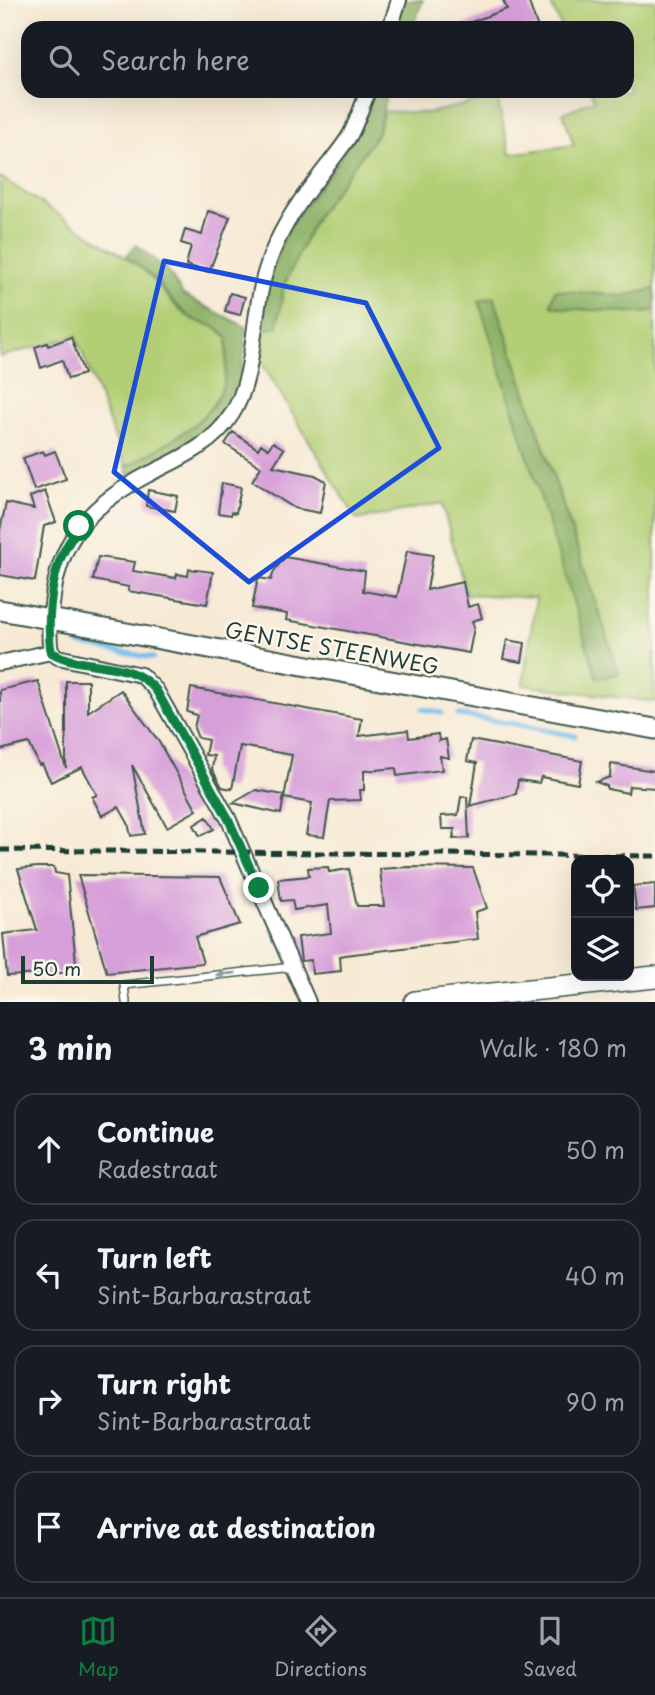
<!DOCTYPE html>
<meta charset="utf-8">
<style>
body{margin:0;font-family:"Playpen Sans",sans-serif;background:#20242c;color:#f1f3f6}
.controls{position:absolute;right:21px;bottom:21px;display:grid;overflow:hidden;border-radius:14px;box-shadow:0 7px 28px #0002}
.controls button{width:63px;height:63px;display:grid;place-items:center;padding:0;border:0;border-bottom:2px solid #363941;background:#171b24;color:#f1f3f6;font:35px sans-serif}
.scale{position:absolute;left:21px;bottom:18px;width:133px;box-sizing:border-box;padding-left:7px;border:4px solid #1f3d34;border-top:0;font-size:19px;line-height:24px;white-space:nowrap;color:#1f3d34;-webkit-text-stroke:5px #fbf7ec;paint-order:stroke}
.stop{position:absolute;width:21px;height:21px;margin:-16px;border:5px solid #0b8043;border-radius:50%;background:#fff}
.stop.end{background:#0b8043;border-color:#fff;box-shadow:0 2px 7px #0008}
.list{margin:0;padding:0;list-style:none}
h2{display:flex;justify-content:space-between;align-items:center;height:91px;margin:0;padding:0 28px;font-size:30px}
h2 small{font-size:23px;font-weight:400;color:#9ea1a6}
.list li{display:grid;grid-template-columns:46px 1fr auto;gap:21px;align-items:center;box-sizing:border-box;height:112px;margin:0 14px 14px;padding:0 14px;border:2px solid #363941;border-radius:21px}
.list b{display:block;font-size:26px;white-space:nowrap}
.list p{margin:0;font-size:23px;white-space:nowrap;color:#9ea1a6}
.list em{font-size:23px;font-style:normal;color:#9ea1a6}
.icon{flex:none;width:38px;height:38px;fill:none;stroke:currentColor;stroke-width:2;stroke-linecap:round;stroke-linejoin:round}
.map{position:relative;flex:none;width:655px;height:1002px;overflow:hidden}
.search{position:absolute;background:#171b24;box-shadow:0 7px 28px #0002;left:21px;right:21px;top:21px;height:77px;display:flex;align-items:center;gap:18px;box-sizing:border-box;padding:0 24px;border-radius:21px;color:#9ea1a6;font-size:26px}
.sheet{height:595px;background:#171b24}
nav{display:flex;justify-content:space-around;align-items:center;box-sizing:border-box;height:98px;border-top:2px solid #363941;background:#171b24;font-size:19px;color:#9ea1a6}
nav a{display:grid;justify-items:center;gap:4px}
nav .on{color:#0b8043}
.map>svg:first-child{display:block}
.green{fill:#b3cf76;stroke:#698655;stroke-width:2;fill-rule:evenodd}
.forest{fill:#8eb267;stroke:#56784e;stroke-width:2}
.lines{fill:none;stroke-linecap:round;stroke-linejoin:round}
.stream{stroke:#71bcea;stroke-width:5}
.building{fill:#d79fd9}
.lane-casing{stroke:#3f574c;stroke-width:10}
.street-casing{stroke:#3f574c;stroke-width:18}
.secondary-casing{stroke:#3f574c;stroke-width:23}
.primary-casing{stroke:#3f574c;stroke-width:24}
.lane{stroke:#fff;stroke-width:7}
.street{stroke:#fff;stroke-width:14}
.secondary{stroke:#fff;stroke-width:19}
.primary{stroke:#fff;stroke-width:21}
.rail{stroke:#1f3d34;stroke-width:5;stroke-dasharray:10 5;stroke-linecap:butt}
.oneway{fill:#8f9e9a}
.route{stroke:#0b8043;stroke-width:9}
.marked{fill:none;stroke:#1d4ed8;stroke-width:5;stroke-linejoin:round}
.labels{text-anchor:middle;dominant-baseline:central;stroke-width:5;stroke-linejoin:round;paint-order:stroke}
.street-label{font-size:21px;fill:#1f3d34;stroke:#fbf7ec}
</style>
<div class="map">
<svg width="655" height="1002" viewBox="0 0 655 1002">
<rect width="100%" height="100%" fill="#fbf7ec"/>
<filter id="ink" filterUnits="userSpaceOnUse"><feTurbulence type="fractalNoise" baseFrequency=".0143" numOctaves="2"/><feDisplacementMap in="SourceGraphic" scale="14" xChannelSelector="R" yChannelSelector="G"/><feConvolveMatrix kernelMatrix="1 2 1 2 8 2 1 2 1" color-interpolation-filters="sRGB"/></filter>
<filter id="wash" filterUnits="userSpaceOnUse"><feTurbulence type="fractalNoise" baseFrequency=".00686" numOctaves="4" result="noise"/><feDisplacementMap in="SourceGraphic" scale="28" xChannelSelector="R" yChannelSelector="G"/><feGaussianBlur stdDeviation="1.57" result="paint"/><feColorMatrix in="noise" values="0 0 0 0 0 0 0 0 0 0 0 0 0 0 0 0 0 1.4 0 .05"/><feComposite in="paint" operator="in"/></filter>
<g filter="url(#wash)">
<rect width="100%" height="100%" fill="#f7ead5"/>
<path class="green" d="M 549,0 L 655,0 L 655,188 L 652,188 L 655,192 L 655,289 L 622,296 L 555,291 L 551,305 L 563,308 L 640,313 L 655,310 L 655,702 L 523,685 L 536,598 L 466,594 L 442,503 L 357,520 L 260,360 L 259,329 L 277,328 L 284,285 L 316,217 L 377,134 L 384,111 L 427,113 L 497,98 L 510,154 L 574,145 L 563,113 L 594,100 L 590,91 L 627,91 L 627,28 L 562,28 ZM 494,297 L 619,673 L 619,674 Z
M 0,177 L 141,267 C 157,282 173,309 193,319 C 209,327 213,322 227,337 C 227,352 227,367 224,382 C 213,424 160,446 126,467 L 76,336 L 0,357 Z"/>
<path class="forest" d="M 403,0 L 423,0 L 412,28 L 393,28 Z
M 374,91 L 387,92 L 377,134 L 316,217 L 284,285 L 277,328 L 259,329 C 265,293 271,259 290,227 C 319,182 359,144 374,91 Z
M 136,245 L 167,270 L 183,295 L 246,327 C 244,346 244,369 237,387 C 219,434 170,453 129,476 L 126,467 C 160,446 213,424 224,382 C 227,367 227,352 227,337 C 211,320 205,327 190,317 C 177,308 169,297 160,285 C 150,274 138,265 126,257 Z
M 655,289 L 655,310 L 640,313 L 563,308 L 551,305 L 555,290 L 622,296 Z
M 494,297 L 619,674 L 597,678 L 479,301 Z"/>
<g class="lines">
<path class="stream" d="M 79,644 L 153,658
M 423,709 L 442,713
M 458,715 L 515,724 L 575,736"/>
</g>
<g id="blocks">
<path class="building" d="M 503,0 L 528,0 L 538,28 L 460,28 L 460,26 L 507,9 Z
M 208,211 L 230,217 L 209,272 L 186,265 L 191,246 L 181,243 L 185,230 L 202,235 Z
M 230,293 L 245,297 L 240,315 L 225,311 Z
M 71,337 L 84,374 L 68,379 L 62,360 L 41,368 L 35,347 L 47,343 L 48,346 Z
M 233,432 L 258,449 L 261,444 L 268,449 L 273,442 L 284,449 L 273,466 L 315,475 L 326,481 L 320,513 L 294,508 L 252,481 L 261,467 L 225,444 Z
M 43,451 L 45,455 L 55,451 L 66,479 L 34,490 L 23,458 Z
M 222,483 L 241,487 L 236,513 L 232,512 L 231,515 L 218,513 Z
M 148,490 L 178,496 L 175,511 L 146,506 Z
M 45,491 L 56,522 L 44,526 L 35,581 L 0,575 L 0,530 L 6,503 L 34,509 L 30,497 Z
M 407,551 L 433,555 L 427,590 L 463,582 L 468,607 L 478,604 L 482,618 L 472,621 L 474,627 L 469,653 L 286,620 L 287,614 L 252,608 L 258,578 L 271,580 L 274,571 L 285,557 L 365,571 L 363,591 L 397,597 Z
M 98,557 L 135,562 L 133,571 L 176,578 L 177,574 L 188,576 L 189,569 L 213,572 L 207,604 L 128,591 L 129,587 L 93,580 Z
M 507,640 L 525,643 L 522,662 L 503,659 Z
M 38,681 L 66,768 L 66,681 L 88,681 L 88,712 L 121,690 L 159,742 L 197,810 L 167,827 L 132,765 L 145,834 L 131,836 L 128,823 L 119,807 L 102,816 L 92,797 L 97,795 L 82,767 L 51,782 L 42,764 L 39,765 L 29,743 L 0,750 L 0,690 Z
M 191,688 L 362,719 L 359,736 L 408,730 L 409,738 L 438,734 L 439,741 L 446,739 L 449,758 L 440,756 L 442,770 L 397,776 L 396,768 L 364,771 L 364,790 L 360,790 L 361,800 L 330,801 L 324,837 L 306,835 L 312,803 L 284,798 L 292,755 L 240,746 L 232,789 L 222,787 L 212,769 L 214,756 L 205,755 L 208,740 L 198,738 L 194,728 L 197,715 L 187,712 Z
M 471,740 L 582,761 L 578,784 L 541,777 L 539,783 L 518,780 L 516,794 L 470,806 L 477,763 L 467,761 Z
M 611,764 L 655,771 L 655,788 L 629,786 L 628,793 L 607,789 L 607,786 L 596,782 L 610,777 Z
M 256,790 L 284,795 L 281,814 L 233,803 Z
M 461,797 L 467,797 L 469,838 L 453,839 L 455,829 L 442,829 L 441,816 L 458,815 Z
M 207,817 L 214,829 L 200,836 L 194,825 Z
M 37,867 L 54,867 L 55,873 L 67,875 L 77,972 L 7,976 L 3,934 L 37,930 L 18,869 Z
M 328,867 L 329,872 L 349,869 L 357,906 L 384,906 L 380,869 L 409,867 L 473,868 L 487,908 L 475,912 L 478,939 L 345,955 L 340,956 L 341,971 L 312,974 L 311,960 L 301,961 L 298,937 L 331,933 L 328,905 L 294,910 L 292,900 L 281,901 L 278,879 L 309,876 L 308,868 Z
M 78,875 L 220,877 L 240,924 L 195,937 L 203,963 L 107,973 Z
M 655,884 L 655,908 L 636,910 L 633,886 Z"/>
</g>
</g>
<g filter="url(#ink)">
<use href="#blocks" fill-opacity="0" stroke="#3f574c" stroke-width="2"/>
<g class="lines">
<g class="lane-casing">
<path id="lane" d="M 126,1002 L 124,985 L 293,967"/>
</g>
<g class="street-casing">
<path id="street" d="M 390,28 L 399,0
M 51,652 C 48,636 50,621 52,605 C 58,539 90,505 147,475 C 179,459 213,445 232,414 C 257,374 251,315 266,270 C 276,237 296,205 318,178 C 328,164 341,150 350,135 C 357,122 362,106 368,91
M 51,652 L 58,657 L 141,675 L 156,690 L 228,818 L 308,1002
M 0,663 L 51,652"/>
</g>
<g class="secondary-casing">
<path id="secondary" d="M 0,610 L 655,729"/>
</g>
<g class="primary-casing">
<path id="primary" d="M 415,1002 L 655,977"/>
</g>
<use href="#lane" class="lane"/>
<use href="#street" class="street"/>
<use href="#secondary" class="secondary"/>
<use href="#primary" class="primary"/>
<path class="rail" d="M 0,850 L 655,856"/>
</g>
<defs><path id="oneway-solid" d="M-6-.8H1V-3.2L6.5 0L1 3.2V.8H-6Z" transform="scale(1.75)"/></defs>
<use class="oneway" href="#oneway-solid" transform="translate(226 974) rotate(174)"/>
</g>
<g class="lines" filter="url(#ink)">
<path class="route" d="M 79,526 C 73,537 64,548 60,560 C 50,587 47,624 51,652 C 85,672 128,657 156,690 L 228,818 L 259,888"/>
</g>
<path class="marked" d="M 164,261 L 366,303 L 439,448 L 249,582 L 114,472 Z"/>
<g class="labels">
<g class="street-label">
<text transform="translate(332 647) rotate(10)">GENTSE STEENWEG</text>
</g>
</g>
</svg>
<div class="controls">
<button><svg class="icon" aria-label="locate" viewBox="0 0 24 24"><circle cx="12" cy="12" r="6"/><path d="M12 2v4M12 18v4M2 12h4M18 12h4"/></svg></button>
<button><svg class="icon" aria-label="layers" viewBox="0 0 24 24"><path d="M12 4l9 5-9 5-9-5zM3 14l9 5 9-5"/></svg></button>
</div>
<div class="scale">50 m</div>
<div class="stop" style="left:79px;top:526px"></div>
<div class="stop end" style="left:259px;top:888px"></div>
<div class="search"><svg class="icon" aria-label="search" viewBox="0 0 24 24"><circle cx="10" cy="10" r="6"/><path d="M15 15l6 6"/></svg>Search here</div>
</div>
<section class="sheet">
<h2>3 min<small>Walk · 180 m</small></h2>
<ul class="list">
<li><svg class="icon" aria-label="ahead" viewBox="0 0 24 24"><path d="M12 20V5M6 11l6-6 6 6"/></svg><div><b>Continue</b><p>Radestraat</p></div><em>50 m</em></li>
<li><svg class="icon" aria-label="left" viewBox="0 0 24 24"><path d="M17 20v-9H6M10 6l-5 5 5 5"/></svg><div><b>Turn left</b><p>Sint-Barbarastraat</p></div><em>40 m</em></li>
<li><svg class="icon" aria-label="right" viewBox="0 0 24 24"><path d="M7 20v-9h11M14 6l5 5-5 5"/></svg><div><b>Turn right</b><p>Sint-Barbarastraat</p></div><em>90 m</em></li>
<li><svg class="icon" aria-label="arrive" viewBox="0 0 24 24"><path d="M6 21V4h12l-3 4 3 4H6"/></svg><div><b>Arrive at destination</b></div></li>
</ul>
</section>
<nav>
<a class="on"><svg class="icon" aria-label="map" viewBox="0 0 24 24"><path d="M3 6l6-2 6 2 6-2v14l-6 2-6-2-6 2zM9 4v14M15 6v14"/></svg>Map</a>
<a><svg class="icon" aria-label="directions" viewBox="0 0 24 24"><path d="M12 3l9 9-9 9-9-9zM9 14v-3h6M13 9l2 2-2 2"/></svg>Directions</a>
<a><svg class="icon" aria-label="saved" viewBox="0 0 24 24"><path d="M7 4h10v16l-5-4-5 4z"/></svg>Saved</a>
</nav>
